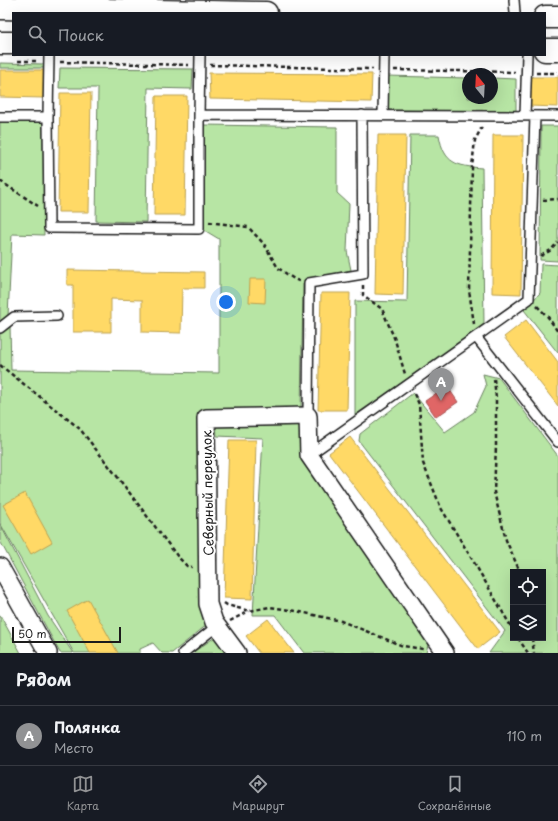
<!DOCTYPE html>
<html lang="ru">
<meta charset="utf-8">
<style>
body{margin:0;font-family:"Playpen Sans",sans-serif;background:#242831;color:#f1f3f6}
.controls{position:absolute;right:12px;bottom:12px;display:grid;overflow:hidden;border-radius:0px;box-shadow:0 4px 16px #0002}
.controls button{width:36px;height:36px;display:grid;place-items:center;padding:0;border:0;border-bottom:1px solid #363941;background:#171b24;color:#f1f3f6;font:20px sans-serif}
.compass{position:absolute;left:462px;top:68px;width:36px;height:36px;border-radius:50%;background:#171b24;box-shadow:0 4px 16px #0002;rotate:342deg}
.scale{position:absolute;left:12px;bottom:10px;width:109px;box-sizing:border-box;padding-left:4px;border:2px solid #1c1c1c;border-top:0;font-size:11px;line-height:14px;white-space:nowrap;color:#1c1c1c;-webkit-text-stroke:3px #fff;paint-order:stroke}
.you{position:absolute;left:226px;top:302px;width:14px;height:14px;margin:-10px;border:3px solid #fff;border-radius:50%;background:#1a73e8;box-shadow:0 0 0 6px #1a73e833}
.badge{display:grid;place-items:center;width:26px;height:26px;border-radius:50%;background:#919294;color:#fff;font-size:13px;font-weight:700}
.pin{position:absolute;translate:-50% -33px;filter:drop-shadow(0 1px 2px #0008)}
.pin::after{content:'';position:absolute;top:21px;width:14px;height:12px;background:inherit;clip-path:polygon(0 0,100% 0,50% 100%)}
.list{margin:0;padding:0;list-style:none}
h2{display:flex;justify-content:space-between;align-items:center;height:52px;margin:0;padding:0 16px;font-size:17px}
h2 small{font-size:13px;font-weight:400;color:#9ea1a6}
.list li{display:grid;grid-template-columns:26px 1fr auto;gap:12px;align-items:center;box-sizing:border-box;height:60px;padding:0 16px;border-top:1px solid #363941}
.list b{display:block;font-size:15px;white-space:nowrap}
.list p{margin:0;font-size:13px;white-space:nowrap;color:#9ea1a6}
.list em{font-size:13px;font-style:normal;color:#9ea1a6}
.icon{flex:none;width:22px;height:22px;fill:none;stroke:currentColor;stroke-width:2;stroke-linecap:round;stroke-linejoin:round}
.map{position:relative;flex:none;width:558px;height:653px;overflow:hidden}
.search{position:absolute;background:#171b24;box-shadow:0 4px 16px #0002;left:12px;right:12px;top:12px;height:44px;display:flex;align-items:center;gap:10px;box-sizing:border-box;padding:0 14px;border-radius:0px;color:#9ea1a6;font-size:15px}
.sheet{height:112px;background:#171b24}
nav{display:flex;justify-content:space-around;align-items:center;box-sizing:border-box;height:56px;border-top:1px solid #363941;background:#171b24;font-size:11px;color:#9ea1a6}
nav a{display:grid;justify-items:center;gap:2px}
nav .on{color:#919294}
.map>svg:first-child{display:block}
.green{fill:#b7e5a4;stroke:#6a8060;fill-rule:evenodd}
.homes{fill:#ffd966;stroke:#bba050}
.shops{fill:#e06666;stroke:#a55050}
.lines{fill:none;stroke-linecap:round;stroke-linejoin:round}
.lane-casing{stroke:#1c1c1c;stroke-width:12}
.street-casing{stroke:#1c1c1c;stroke-width:20}
.secondary-casing{stroke:#1c1c1c;stroke-width:25}
.path{stroke:#1c1c1c;stroke-width:2.5;stroke-dasharray:4 3;stroke-linecap:butt}
.lane{stroke:#fff;stroke-width:9}
.street{stroke:#fff;stroke-width:17}
.secondary{stroke:#fff;stroke-width:22}
.labels{text-anchor:middle;dominant-baseline:central;stroke-width:4;stroke-linejoin:round;paint-order:stroke}
.street-label{font-size:13px;fill:#1c1c1c;stroke:#fff}
</style>
<div class="map">
<svg width="558" height="653" viewBox="0 0 558 653">
<rect width="100%" height="100%" fill="#fff"/>
<filter id="ink" filterUnits="userSpaceOnUse"><feTurbulence type="fractalNoise" baseFrequency=".025" numOctaves="2"/><feDisplacementMap in="SourceGraphic" scale="8" xChannelSelector="R" yChannelSelector="G"/><feConvolveMatrix kernelMatrix="1 2 1 2 8 2 1 2 1" color-interpolation-filters="sRGB"/></filter>
<g filter="url(#ink)">
<path class="green" d="M 0,63 L 44,64 L 44,68 L 0,68 Z
M 60,68 L 193,69 L 192,89 L 148,88 L 146,222 L 96,221 L 98,88 L 59,88 Z
M 387,76 L 468,78 L 468,98 L 492,98 L 492,78 L 516,79 L 516,111 L 387,110 Z
M 0,121 L 43,121 L 44,235 L 12,234 L 8,316 L 0,323 Z
M 204,125 L 337,127 L 337,193 L 349,204 L 347,251 L 351,270 L 311,279 L 303,284 L 301,410 L 201,412 L 208,624 L 172,653 L 162,653 L 153,643 L 140,649 L 140,653 L 74,653 L 0,523 L 0,334 L 10,325 L 11,370 L 219,373 L 219,239 L 204,230 Z
M 541,126 L 558,126 L 558,261 L 540,260 Z
M 410,135 L 439,135 C 444,164 457,166 482,168 L 484,326 L 355,415 L 355,301 L 407,302 Z
M 541,264 L 558,265 L 558,353 L 524,310 L 540,293 Z
M 483,374 L 499,378 L 558,456 L 558,653 L 489,653 L 505,631 L 359,441 L 360,434 L 413,393 L 445,432 L 474,412 L 486,386 ZM 513,572 L 543,572 L 543,638 L 513,638 Z
M 216,422 L 304,423 L 303,458 L 429,640 L 426,653 L 304,653 L 275,615 L 253,615 L 263,438 L 217,436 Z
M 0,524 L 48,616 L 73,653 L 60,653 L 0,541 Z
M 0,615 L 21,653 L 0,653 Z
M 218,635 L 225,653 L 192,653 Z"/>
<path class="homes" d="M 0,70 L 45,70 L 44,98 L 0,97 Z
M 209,73 L 372,74 L 371,102 L 210,99 Z
M 529,77 L 558,77 L 558,107 L 529,106 Z
M 60,93 L 91,93 L 89,212 L 58,212 Z
M 156,96 L 187,96 L 185,215 L 154,215 Z
M 378,135 L 406,135 L 403,295 L 375,294 Z
M 493,135 L 523,135 L 521,294 L 492,293 Z
M 67,270 L 204,272 L 204,288 L 182,288 L 181,333 L 142,332 L 142,300 L 111,299 L 111,332 L 73,332 L 73,285 L 67,285 Z
M 250,279 L 266,279 L 265,303 L 249,302 Z
M 321,293 L 350,293 L 347,410 L 318,410 Z
M 526,320 L 558,362 L 558,406 L 504,337 Z
M 350,437 L 500,632 L 478,649 L 329,453 Z
M 229,440 L 256,440 L 252,599 L 224,598 Z
M 25,493 L 52,542 L 31,554 L 3,505 Z
M 88,599 L 118,653 L 90,653 L 67,611 Z
M 268,619 L 294,653 L 259,653 L 246,636 Z"/>
<path class="shops" d="M 447,386 L 458,402 L 436,417 L 425,401 Z"/>
<g class="lines">
<g class="lane-casing">
<path id="lane" d="M 514,0 L 515,13
M 199,115 L 200,55
M 383,115 L 384,55
M 525,116 L 527,55
M 0,117 L 48,117 L 49,228 L 199,229 L 199,115 L 558,116
M 48,117 L 49,55
M 0,328 L 14,317 L 57,316
M 476,337 L 558,442
M 308,416 L 309,283 L 363,274 L 362,115
M 309,455 L 529,299 L 535,116
M 183,653 L 217,626"/>
</g>
<g class="street-casing">
<path id="street" d="M 0,567 L 48,653
M 237,653 L 214,622 L 208,604 L 206,418 L 308,416 L 309,455 L 445,653"/>
</g>
<g class="secondary-casing">
<path id="secondary" d="M 0,8 L 266,13
M 545,17 L 558,17
M 0,43 L 13,43
M 545,50 L 558,50"/>
</g>
<path class="path" d="M 18,61 L 37,61
M 60,62 L 189,65
M 210,65 L 373,69
M 394,70 L 515,72
M 536,73 L 558,73
M 0,181 L 38,206
M 543,200 L 558,199
M 209,222 L 248,227 L 264,244 L 278,268 L 294,279 L 299,281
M 541,256 L 551,250 L 558,242
M 363,285 L 363,295 L 382,309 L 395,340 L 405,374
M 537,306 L 548,317 L 558,332
M 474,324 L 469,290 L 472,167 L 475,140 L 482,127
M 0,365 L 80,429 L 116,475 L 178,557 L 187,566 L 192,567
M 494,379 L 496,398 L 496,446 L 494,492 L 506,540 L 520,572
M 414,394 L 419,404 L 423,463 L 441,508 L 475,564 L 513,630
M 224,603 L 227,605 L 249,611 L 270,607 L 296,611 L 341,621 L 403,646 L 423,649
M 230,621 L 249,611
M 518,638 L 528,653
M 532,638 L 534,653"/>
<use href="#lane" class="lane"/>
<use href="#street" class="street"/>
<use href="#secondary" class="secondary"/>
</g>
</g>
<g class="labels">
<g class="street-label">
<text transform="translate(207 493) rotate(-91)">Северный переулок</text>
</g>
</g>
</svg>
<div class="controls">
<button><svg class="icon" aria-label="locate" viewBox="0 0 24 24"><circle cx="12" cy="12" r="6"/><path d="M12 2v4M12 18v4M2 12h4M18 12h4"/></svg></button>
<button><svg class="icon" aria-label="layers" viewBox="0 0 24 24"><path d="M12 4l9 5-9 5-9-5zM3 14l9 5 9-5"/></svg></button>
</div>
<svg class="compass" viewBox="-18 -18 36 36"><path d="M0-13l5 13h-10z" fill="#e53935"/><path d="M0 13l5-13h-10z" fill="#9ea1a6"/></svg>
<div class="scale">50 m</div>
<div class="you"></div>
<div class="pin badge" style="left:441px;top:401px">A</div>
<div class="search"><svg class="icon" aria-label="search" viewBox="0 0 24 24"><circle cx="10" cy="10" r="6"/><path d="M15 15l6 6"/></svg>Поиск</div>
</div>
<section class="sheet">
<h2>Рядом<small></small></h2>
<ul class="list">
<li><span class="badge">A</span><div><b>Полянка</b><p>Место</p></div><em>110 m</em></li>
</ul>
</section>
<nav>
<a class="on"><svg class="icon" aria-label="map" viewBox="0 0 24 24"><path d="M3 6l6-2 6 2 6-2v14l-6 2-6-2-6 2zM9 4v14M15 6v14"/></svg>Карта</a>
<a><svg class="icon" aria-label="directions" viewBox="0 0 24 24"><path d="M12 3l9 9-9 9-9-9zM9 14v-3h6M13 9l2 2-2 2"/></svg>Маршрут</a>
<a><svg class="icon" aria-label="saved" viewBox="0 0 24 24"><path d="M7 4h10v16l-5-4-5 4z"/></svg>Сохранённые</a>
</nav>
